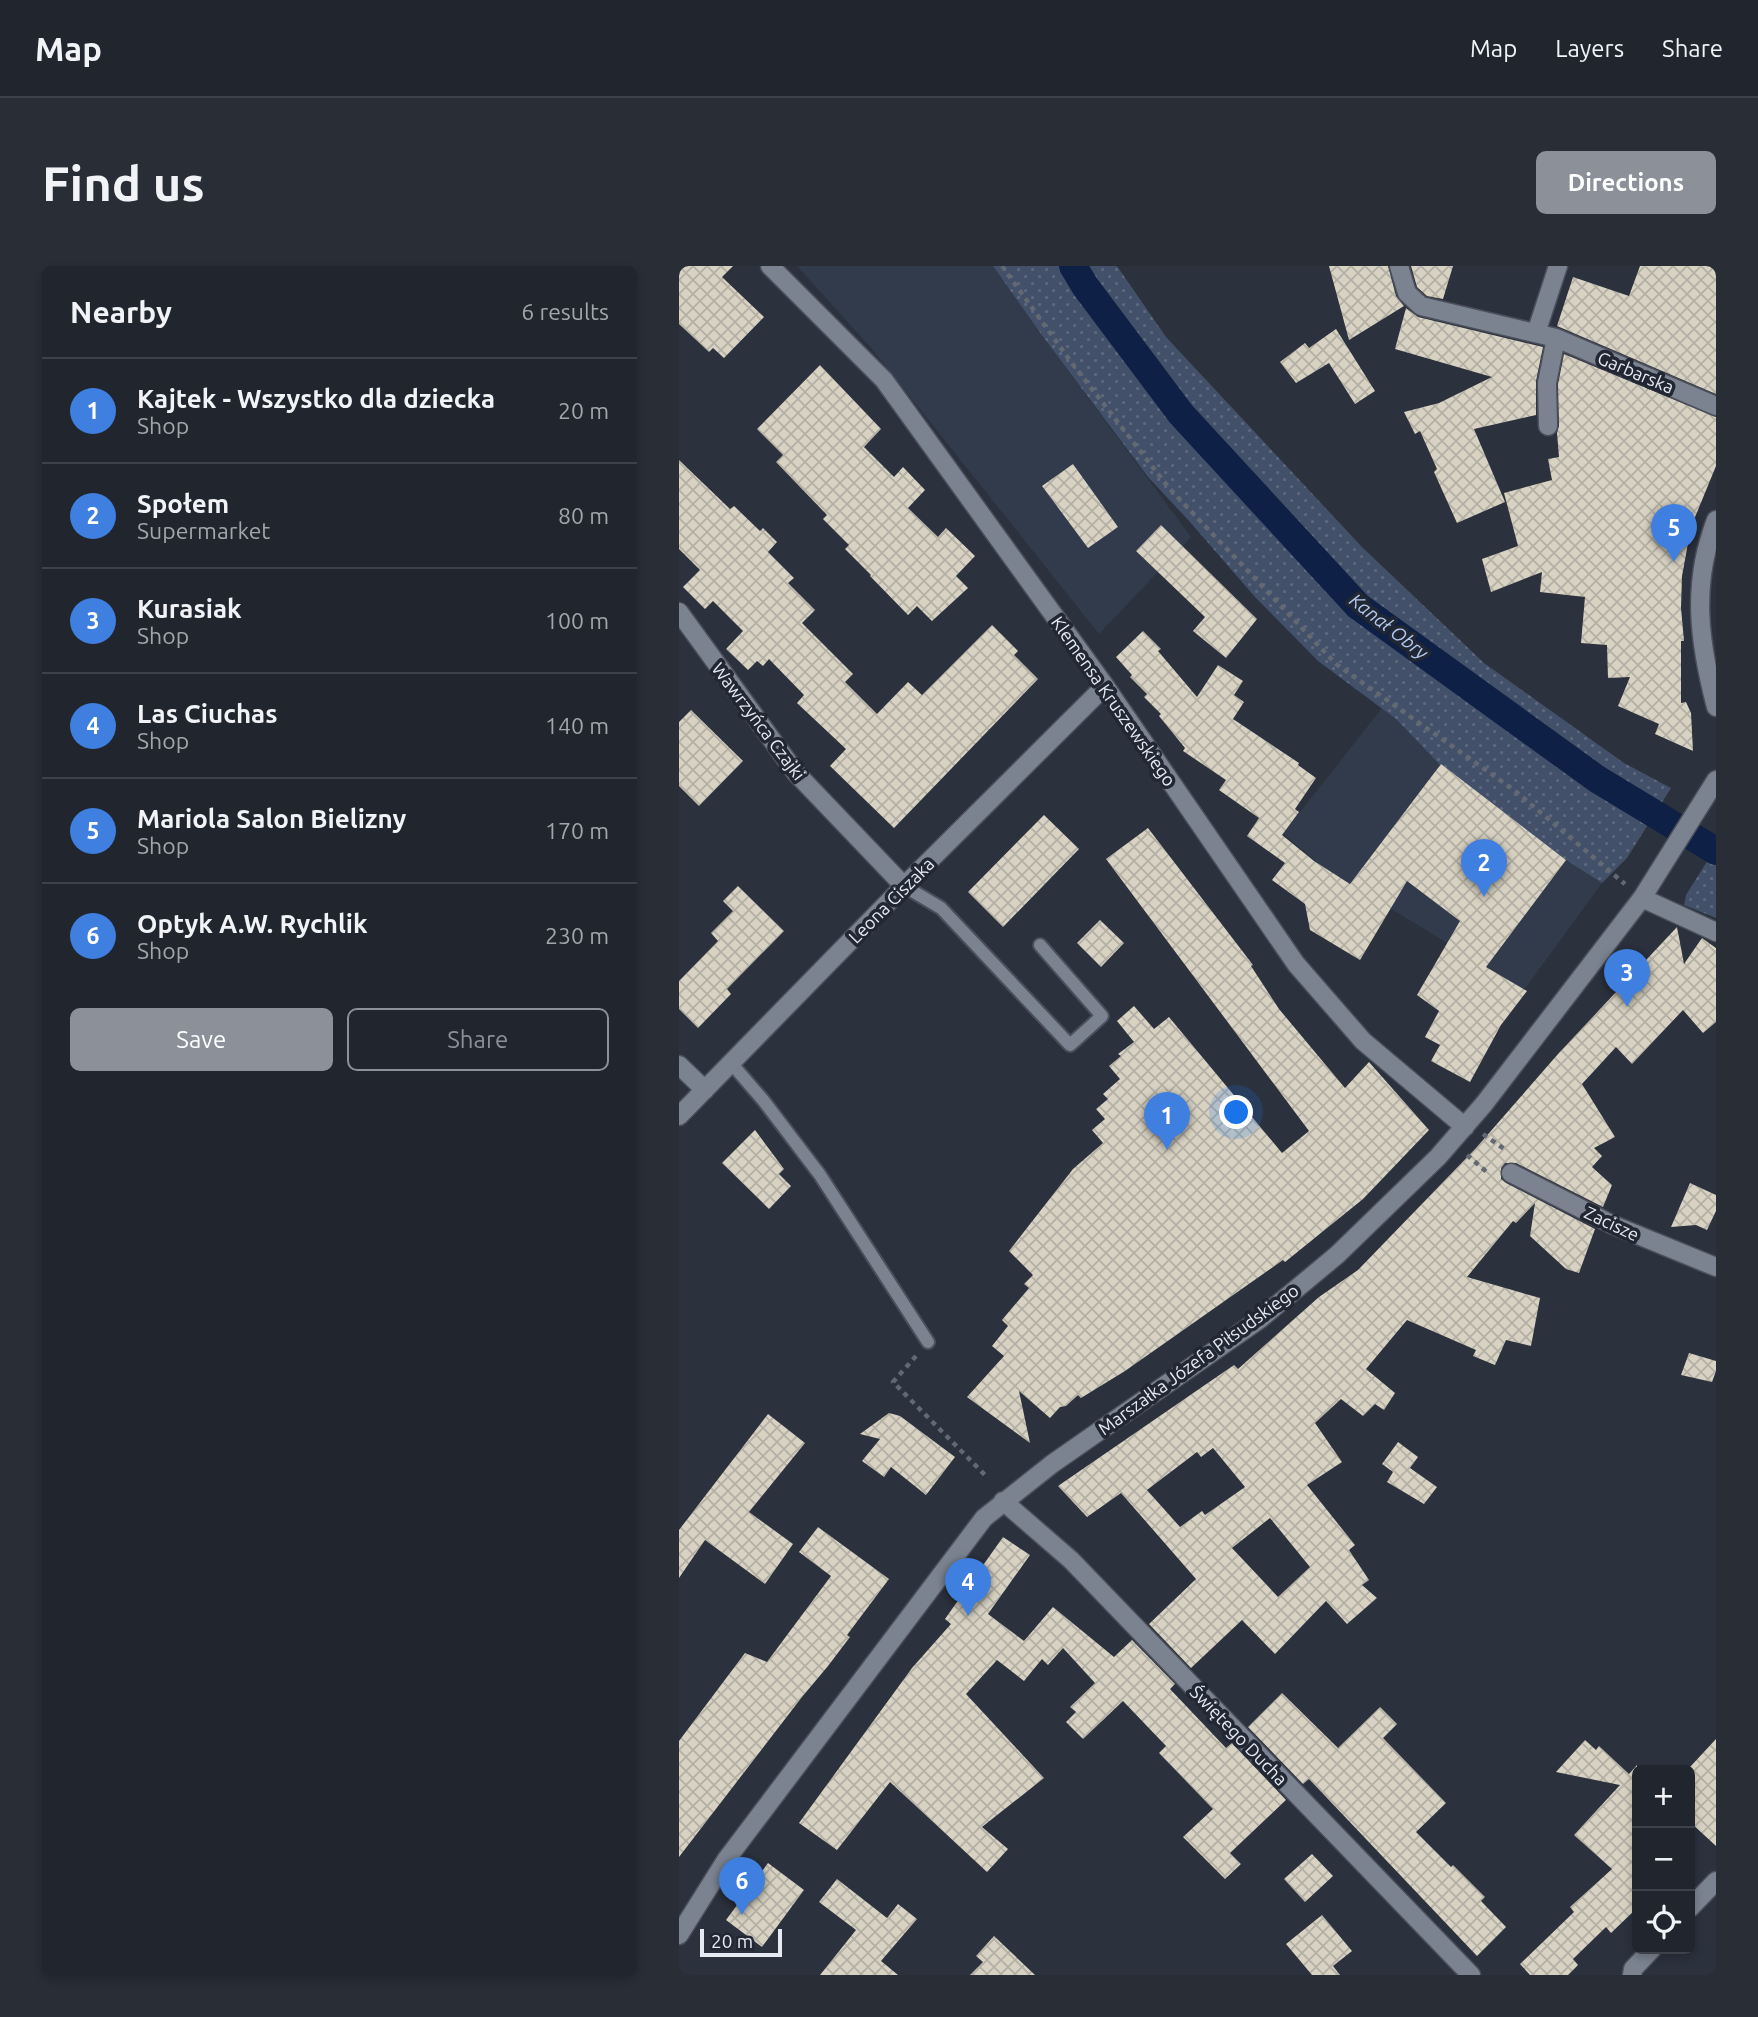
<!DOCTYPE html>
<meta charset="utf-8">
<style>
body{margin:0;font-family:Ubuntu,sans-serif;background:#282d36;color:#f1f3f6}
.controls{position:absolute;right:21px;bottom:21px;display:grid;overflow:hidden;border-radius:10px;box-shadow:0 4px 10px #0003}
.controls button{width:63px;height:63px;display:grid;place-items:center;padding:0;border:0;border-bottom:2px solid #3d424a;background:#20252e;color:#f1f3f6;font:35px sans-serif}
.scale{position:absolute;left:21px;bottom:18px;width:82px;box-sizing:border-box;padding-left:7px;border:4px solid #e6eaf2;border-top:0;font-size:19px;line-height:24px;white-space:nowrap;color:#e6eaf2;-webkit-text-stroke:5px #212733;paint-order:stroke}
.you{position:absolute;left:558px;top:847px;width:24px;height:24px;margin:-18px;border:5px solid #fff;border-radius:50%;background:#1a73e8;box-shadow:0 0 0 10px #1a73e833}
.badge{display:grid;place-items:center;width:46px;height:46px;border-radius:50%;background:#8c9099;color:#fff;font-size:23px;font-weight:700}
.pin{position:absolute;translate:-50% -58px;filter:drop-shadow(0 2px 4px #0008)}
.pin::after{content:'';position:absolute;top:37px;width:24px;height:21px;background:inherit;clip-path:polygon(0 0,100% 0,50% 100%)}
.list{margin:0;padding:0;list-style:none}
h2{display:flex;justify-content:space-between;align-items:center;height:91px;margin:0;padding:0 28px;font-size:30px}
h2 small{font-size:23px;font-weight:400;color:#a2a5aa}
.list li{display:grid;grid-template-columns:46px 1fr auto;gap:21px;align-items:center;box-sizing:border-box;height:105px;padding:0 28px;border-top:2px solid #3d424a}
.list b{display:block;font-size:26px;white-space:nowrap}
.list p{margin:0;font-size:23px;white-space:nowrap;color:#a2a5aa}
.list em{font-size:23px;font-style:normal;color:#a2a5aa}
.actions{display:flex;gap:14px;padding:21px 28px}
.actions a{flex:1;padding:16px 0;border:2px solid #8c9099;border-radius:10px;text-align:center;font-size:24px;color:#8c9099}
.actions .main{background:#8c9099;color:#fff}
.icon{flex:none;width:38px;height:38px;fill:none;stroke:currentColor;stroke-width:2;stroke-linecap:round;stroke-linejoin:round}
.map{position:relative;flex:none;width:1037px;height:1709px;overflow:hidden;border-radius:10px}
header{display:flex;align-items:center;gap:42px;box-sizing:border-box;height:98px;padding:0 35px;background:#20252e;border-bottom:2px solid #3d424a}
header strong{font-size:33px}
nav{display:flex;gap:38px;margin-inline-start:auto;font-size:24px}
.intro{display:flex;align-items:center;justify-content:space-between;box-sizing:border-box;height:168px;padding:0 42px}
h1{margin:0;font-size:49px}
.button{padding:18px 32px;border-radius:10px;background:#8c9099;color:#fff;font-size:24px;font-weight:700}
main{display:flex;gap:42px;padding:0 42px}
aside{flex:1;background:#20252e;border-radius:10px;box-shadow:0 4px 10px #0003}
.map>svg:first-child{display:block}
.built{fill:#313b4c}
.grass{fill:url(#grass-dots)}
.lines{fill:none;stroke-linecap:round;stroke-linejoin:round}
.canal{stroke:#0e2045;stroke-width:28}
.building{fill:url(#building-cross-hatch);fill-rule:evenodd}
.service-casing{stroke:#4a4f5a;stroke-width:16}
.minor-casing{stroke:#4a4f5a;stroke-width:21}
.path{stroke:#636973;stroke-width:4.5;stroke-dasharray:5 5;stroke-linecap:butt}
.service{stroke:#7b8391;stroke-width:12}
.minor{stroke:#7b8391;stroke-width:18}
.labels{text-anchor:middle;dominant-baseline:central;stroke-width:7;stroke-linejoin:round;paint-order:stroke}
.street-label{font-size:18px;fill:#e6eaf2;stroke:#212733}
.water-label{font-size:19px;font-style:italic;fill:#b3c9f2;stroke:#212733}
</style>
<header>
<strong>Map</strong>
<nav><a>Map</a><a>Layers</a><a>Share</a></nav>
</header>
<div class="intro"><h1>Find us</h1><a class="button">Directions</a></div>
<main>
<aside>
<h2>Nearby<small>6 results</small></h2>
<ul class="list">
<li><span class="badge" style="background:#3f7fe0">1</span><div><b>Kajtek - Wszystko dla dziecka</b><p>Shop</p></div><em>20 m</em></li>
<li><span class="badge" style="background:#3f7fe0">2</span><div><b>Społem</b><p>Supermarket</p></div><em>80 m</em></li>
<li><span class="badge" style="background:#3f7fe0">3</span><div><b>Kurasiak</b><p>Shop</p></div><em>100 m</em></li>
<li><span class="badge" style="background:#3f7fe0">4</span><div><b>Las Ciuchas</b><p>Shop</p></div><em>140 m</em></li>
<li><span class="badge" style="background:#3f7fe0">5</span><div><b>Mariola Salon Bielizny</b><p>Shop</p></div><em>170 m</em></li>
<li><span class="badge" style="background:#3f7fe0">6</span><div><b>Optyk A.W. Rychlik</b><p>Shop</p></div><em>230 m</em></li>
</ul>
<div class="actions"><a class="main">Save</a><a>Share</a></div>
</aside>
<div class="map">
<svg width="1037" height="1709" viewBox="0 0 1037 1709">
<defs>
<pattern id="grass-dots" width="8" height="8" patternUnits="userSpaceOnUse" patternTransform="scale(1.75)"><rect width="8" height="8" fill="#435069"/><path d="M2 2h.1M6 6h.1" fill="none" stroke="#5e697f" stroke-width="1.8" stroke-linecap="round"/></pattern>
<pattern id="building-cross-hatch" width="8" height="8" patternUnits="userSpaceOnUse" patternTransform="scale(1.75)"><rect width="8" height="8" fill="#d8d2c2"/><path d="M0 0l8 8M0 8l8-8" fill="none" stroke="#b3afa4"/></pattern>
</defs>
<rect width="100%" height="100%" fill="#2b313d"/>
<path class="built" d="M 118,0 L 314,0 L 362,68 L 512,271 L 420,368 L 193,83 Z
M 703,442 L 717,453 L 761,499 L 887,594 L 923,617 L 845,724 L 642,600 L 600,564 L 610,560 Z"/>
<path class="grass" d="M 314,0 L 438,0 L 487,71 L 683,281 L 805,397 L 945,497 L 992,522 L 948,592 L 923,617 L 887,594 L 761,499 L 717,453 L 639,395 L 576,331 L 511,256 L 469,211 L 362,68 Z
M 1037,581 L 1037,652 L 1005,639 L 1007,629 Z"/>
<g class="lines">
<path class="canal" d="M 394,0 L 406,20 L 502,148 L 679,340 L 918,513 L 1037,585"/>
</g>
<path class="building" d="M 0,0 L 54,0 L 43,11 L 85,51 L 45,92 L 34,82 L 30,86 L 0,58 Z
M 650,0 L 709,0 L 717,30 L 725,40 L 670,74 Z
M 732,0 L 774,0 L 764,33 L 748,30 L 738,21 Z
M 961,0 L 1037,0 L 1037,128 L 878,60 L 894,11 L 950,30 Z
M 727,42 L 739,51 L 864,81 L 857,115 L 857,149 L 795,163 L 826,236 L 778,257 L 755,206 L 758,203 L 741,165 L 736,168 L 725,146 L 760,137 L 813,111 L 716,83 Z
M 657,63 L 696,125 L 676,138 L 650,97 L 617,117 L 601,96 L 626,77 L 630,82 Z
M 885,88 L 1037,151 L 1037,200 L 1012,261 L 1003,310 L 1002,342 L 1005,375 L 1002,375 L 1002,437 L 1007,436 L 1012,447 L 1014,485 L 976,468 L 980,458 L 939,440 L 951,411 L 929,412 L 928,379 L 902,377 L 906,331 L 861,326 L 863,306 L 812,326 L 803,293 L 839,280 L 825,227 L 873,214 L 869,193 L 880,191 L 878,167 L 880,160 L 879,118 Z
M 141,99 L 202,163 L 185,181 L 215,211 L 224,201 L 246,224 L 229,242 L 259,271 L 267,262 L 296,290 L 277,310 L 289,322 L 253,355 L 238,340 L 229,349 L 191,310 L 192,309 L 166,283 L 170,279 L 144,253 L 148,249 L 97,196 L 104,189 L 78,163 Z
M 0,194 L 51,243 L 55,240 L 81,265 L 84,262 L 98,276 L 89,286 L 115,312 L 109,317 L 136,344 L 123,357 L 174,408 L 166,416 L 198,448 L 229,416 L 243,429 L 313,359 L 339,385 L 335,389 L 359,413 L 215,562 L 151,500 L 167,483 L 118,437 L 125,429 L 90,393 L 84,400 L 78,395 L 69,404 L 47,383 L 64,365 L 34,335 L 26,343 L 4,321 L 21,304 L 0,283 Z
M 394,198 L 439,261 L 409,282 L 363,220 Z
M 482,259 L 578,353 L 547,392 L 514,365 L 526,351 L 457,285 Z
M 464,365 L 482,383 L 479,385 L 518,431 L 539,399 L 564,415 L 555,429 L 565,436 L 554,453 L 620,497 L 619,499 L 637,512 L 616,543 L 620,546 L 603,569 L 635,595 L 671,618 L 762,498 L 887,594 L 807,701 L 848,725 L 822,759 L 791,816 L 752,795 L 761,779 L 746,771 L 760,745 L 738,729 L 781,655 L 728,615 L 681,694 L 631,664 L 626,638 L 593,614 L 606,597 L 568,570 L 580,552 L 540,524 L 547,514 L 504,485 L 506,482 L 480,450 L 482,448 L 465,431 L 468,428 L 451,411 L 453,409 L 437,391 Z
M 12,444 L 64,495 L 20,540 L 0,520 L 0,456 Z
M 365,549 L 400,583 L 324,661 L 289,626 Z
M 469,562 L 574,699 L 572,700 L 600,743 L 666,822 L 690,796 L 750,864 L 684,933 L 606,996 L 604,994 L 446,1105 L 402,1132 L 399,1129 L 387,1140 L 381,1141 L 371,1152 L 340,1125 L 351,1177 L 288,1131 L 325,1090 L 313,1080 L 329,1060 L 323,1054 L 350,1022 L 345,1018 L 354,1009 L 330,985 L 394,903 L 424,877 L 413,864 L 426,853 L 417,843 L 429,833 L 424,828 L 441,813 L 430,800 L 442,790 L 439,788 L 455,776 L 438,755 L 455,740 L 475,763 L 490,751 L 603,887 L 630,865 L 427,593 Z
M 59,620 L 105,665 L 48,723 L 52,728 L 19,762 L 0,743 L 0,715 L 39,675 L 32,667 L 54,645 L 44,635 Z
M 421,654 L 445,677 L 422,701 L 398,677 Z
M 998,661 L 1005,698 L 1023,672 L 1037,682 L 1037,756 L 1024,767 L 1004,744 L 953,798 L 937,781 L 903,818 L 936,871 L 915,882 L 923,890 L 913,901 L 933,919 L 924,941 L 837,897 L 826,897 L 822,902 L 822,913 L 827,917 L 916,963 L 900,1007 L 887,1003 L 851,970 L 856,937 L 837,957 L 834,955 L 788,1011 L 861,1032 L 852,1080 L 827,1074 L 816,1099 L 794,1090 L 797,1084 L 728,1054 L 687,1103 L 716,1127 L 705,1144 L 696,1138 L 684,1150 L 662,1133 L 636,1157 L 663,1196 L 628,1219 L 676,1279 L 670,1284 L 690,1314 L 683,1319 L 698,1332 L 668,1358 L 647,1335 L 596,1388 L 563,1354 L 512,1402 L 470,1358 L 517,1313 L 442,1227 L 408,1251 L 379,1220 L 555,1099 L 559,1103 L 640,1031 L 679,1004 L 797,882 L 879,788 ZM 534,1182 L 566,1221 L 526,1249 L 523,1245 L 501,1261 L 468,1224 L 518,1186 L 522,1191 ZM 591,1252 L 631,1301 L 599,1331 L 553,1282 Z
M 76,864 L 105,903 L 100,908 L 112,920 L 90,943 L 43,897 Z
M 1011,917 L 1037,929 L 1037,945 L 1028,964 L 1017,959 L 992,961 Z
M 1010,1087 L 1037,1095 L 1037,1105 L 1033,1116 L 1002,1109 Z
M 210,1147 L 221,1150 L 276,1191 L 247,1229 L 212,1201 L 205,1211 L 183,1195 L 201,1173 L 181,1168 Z
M 89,1148 L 126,1177 L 70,1246 L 114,1278 L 86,1318 L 26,1274 L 0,1312 L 0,1264 Z
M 719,1176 L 739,1191 L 731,1202 L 758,1221 L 745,1238 L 708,1216 L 714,1206 L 703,1198 Z
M 139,1261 L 210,1313 L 168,1369 L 171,1371 L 149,1400 L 123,1431 L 0,1591 L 0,1475 L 66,1387 L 88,1396 L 152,1310 L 120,1286 Z
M 324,1271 L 351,1289 L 309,1348 L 345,1375 L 374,1341 L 435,1391 L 453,1374 L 496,1418 L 491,1423 L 547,1482 L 553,1477 L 607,1534 L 551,1587 L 562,1598 L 546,1613 L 504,1571 L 534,1543 L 480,1487 L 487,1480 L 444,1435 L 404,1473 L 387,1456 L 397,1446 L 391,1441 L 416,1417 L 384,1382 L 369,1399 L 363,1393 L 345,1415 L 318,1394 L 287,1428 L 365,1512 L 303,1561 L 329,1583 L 308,1606 L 211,1516 L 158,1584 L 120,1557 L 233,1402 L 272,1358 L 266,1353 Z
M 603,1427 L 659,1482 L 701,1441 L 718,1458 L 704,1472 L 767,1537 L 737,1566 L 772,1601 L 774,1599 L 806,1631 L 802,1635 L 827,1661 L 798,1690 L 630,1513 L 624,1518 L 569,1461 Z
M 1037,1473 L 1037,1580 L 1011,1556 L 1011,1501 Z
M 906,1474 L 917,1484 L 920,1480 L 950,1508 L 958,1499 L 958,1642 L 932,1667 L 927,1661 L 894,1693 L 899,1699 L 889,1709 L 851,1709 L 841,1698 L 895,1646 L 891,1641 L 933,1603 L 895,1569 L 941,1519 L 877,1506 Z
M 633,1588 L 654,1610 L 626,1636 L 605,1613 Z
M 89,1597 L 125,1624 L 83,1681 L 47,1654 Z
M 158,1613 L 208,1652 L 219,1638 L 238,1653 L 202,1695 L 219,1709 L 141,1709 L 177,1664 L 140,1636 Z
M 643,1649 L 673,1685 L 654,1700 L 661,1709 L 633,1709 L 607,1678 Z
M 315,1670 L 356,1709 L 291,1709 L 304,1696 L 297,1690 Z"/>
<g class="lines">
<g class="service-casing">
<path id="service" d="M 225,620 L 262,642 L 391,779 L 423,750 L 361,679
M 52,797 L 84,834 L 141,909 L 249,1076"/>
</g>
<g class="minor-casing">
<path id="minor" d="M 91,0 L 205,114 L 426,420 L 617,698 L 684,775 L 786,861
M 720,0 L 728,27 L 742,40 L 877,72 L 1037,140
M 857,67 L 879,0
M 869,160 L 868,117 L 877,72
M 1037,254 C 1012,318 1020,376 1037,441
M 0,346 L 117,507 L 225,620
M 963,632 L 1037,666
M 0,799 L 26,824
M 0,850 L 225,620 L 426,420
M 832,907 L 932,958 L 1037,1001
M 324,1235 L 392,1294 L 792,1709
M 1011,1642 L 1037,1615
M 0,1669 L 47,1594 L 305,1252 L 373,1198 L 581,1053 L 658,989 L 759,891 L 805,838 L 963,632 L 1037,514
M 953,1709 L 954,1703 L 973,1683"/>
</g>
<path class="path" d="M 323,0 L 392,96 L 490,222 L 657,398 L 835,524 L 946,618
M 804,868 L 828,885
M 788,889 L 810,908
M 237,1090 L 214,1116 L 307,1210"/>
<use href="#service" class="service"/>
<use href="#minor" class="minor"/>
</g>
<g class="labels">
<g class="street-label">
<text transform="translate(957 106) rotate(23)">Garbarska</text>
<text transform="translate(435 435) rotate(55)">Klemensa Kruszewskiego</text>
<text transform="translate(80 455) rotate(53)">Wawrzyńca Czajki</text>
<text transform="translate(212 634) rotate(-45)">Leona Ciszaka</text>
<text transform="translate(933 957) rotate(25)">Zacisze</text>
<text transform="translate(519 1093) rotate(-36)">Marszałka Józefa Piłsudskiego</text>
<text transform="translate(560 1469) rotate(46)">Świętego Ducha</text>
</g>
<g class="water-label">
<text transform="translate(710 360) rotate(38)">Kanał Obry</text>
</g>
</g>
</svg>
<div class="controls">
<button>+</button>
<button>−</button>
<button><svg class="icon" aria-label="locate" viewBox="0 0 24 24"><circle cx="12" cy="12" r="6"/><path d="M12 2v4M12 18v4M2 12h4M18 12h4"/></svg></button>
</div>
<div class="scale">20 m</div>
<div class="you"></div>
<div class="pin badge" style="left:488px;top:884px;background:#3f7fe0">1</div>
<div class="pin badge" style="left:805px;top:631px;background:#3f7fe0">2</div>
<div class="pin badge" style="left:948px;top:741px;background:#3f7fe0">3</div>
<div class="pin badge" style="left:289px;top:1350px;background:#3f7fe0">4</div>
<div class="pin badge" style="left:995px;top:296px;background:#3f7fe0">5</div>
<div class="pin badge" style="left:63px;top:1649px;background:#3f7fe0">6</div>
</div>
</main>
